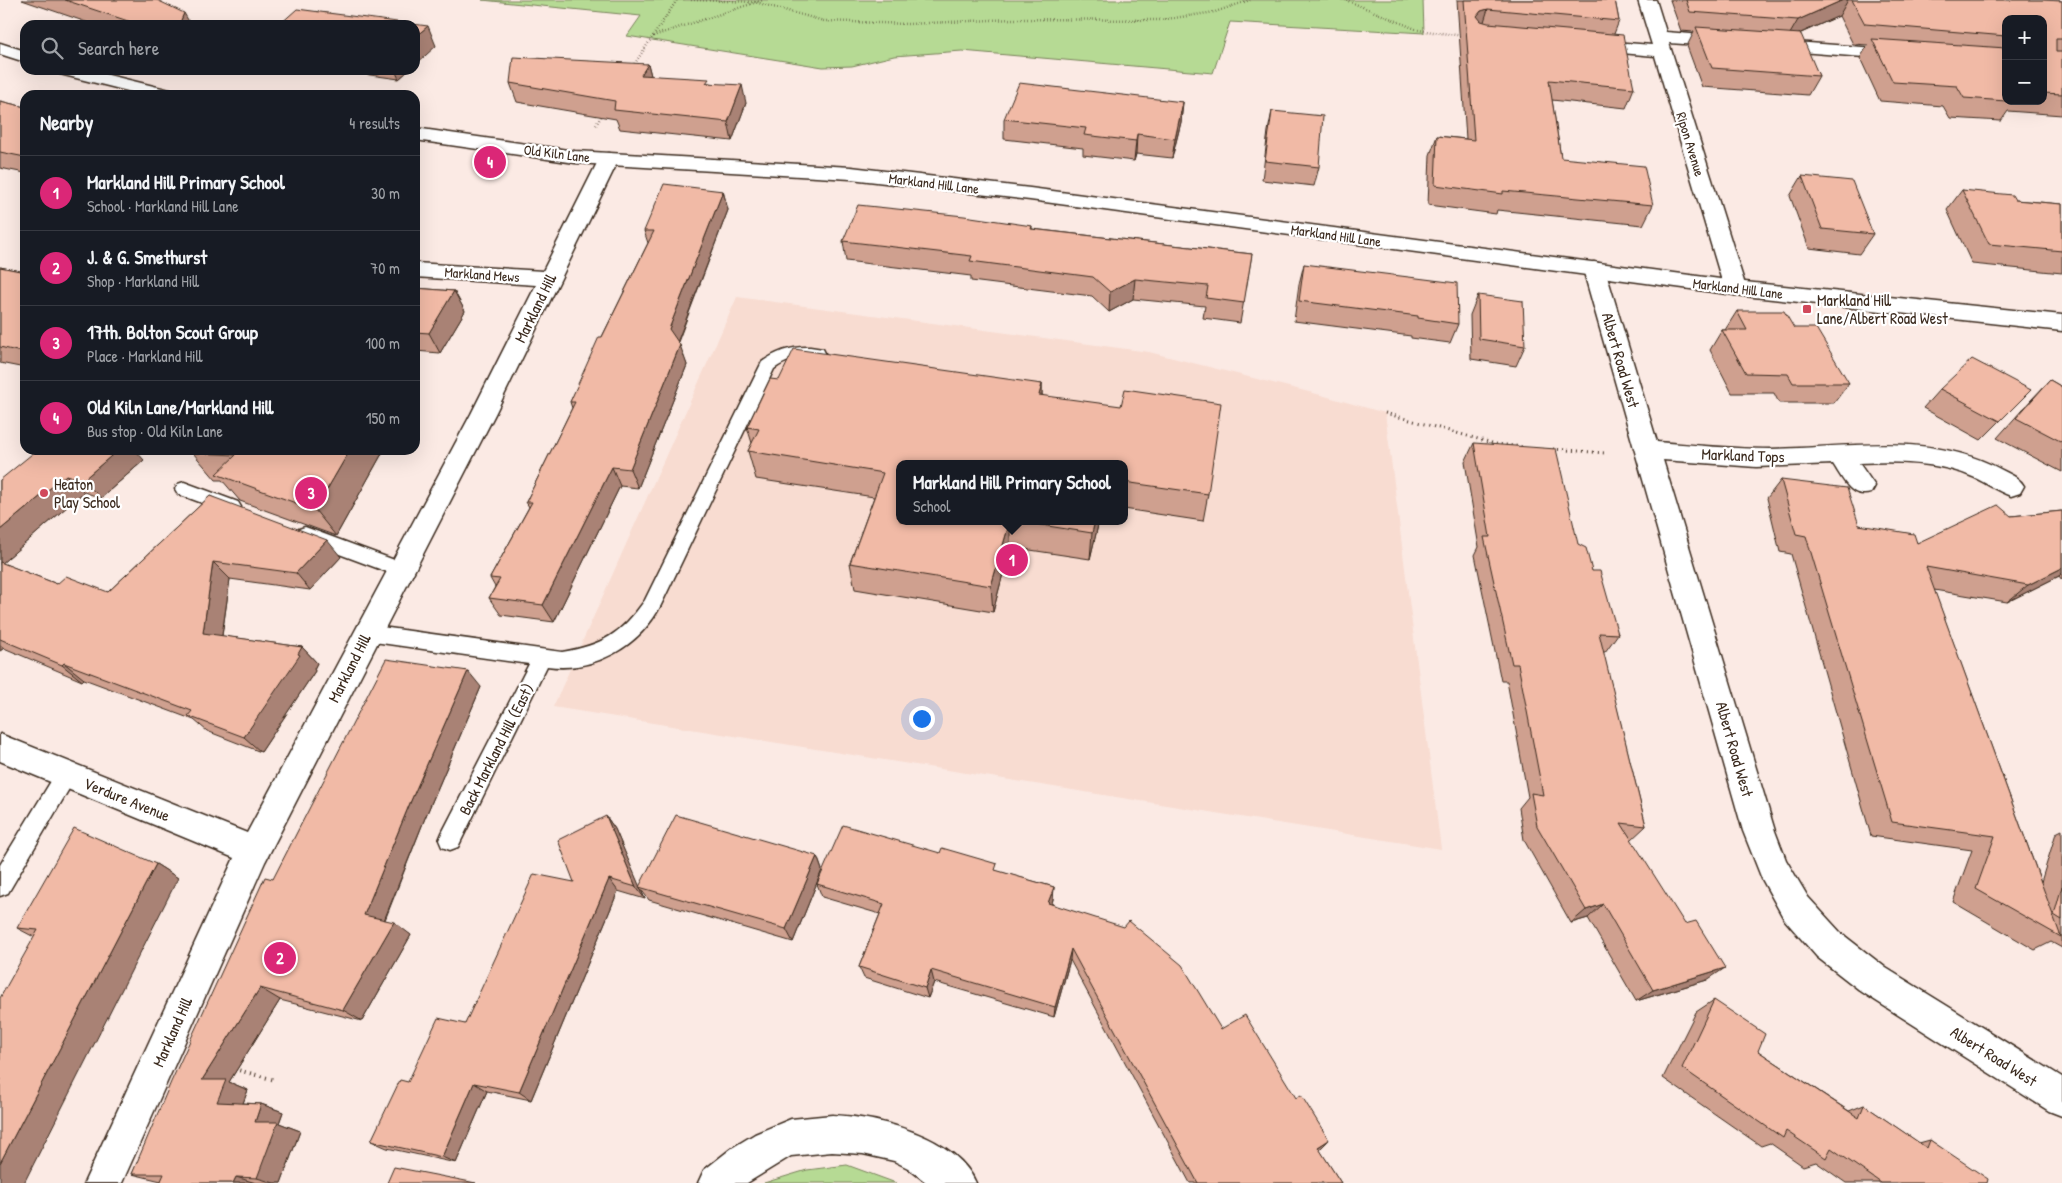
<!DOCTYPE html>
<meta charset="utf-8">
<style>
body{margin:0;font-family:"Patrick Hand",sans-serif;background:#20242c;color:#f1f3f6}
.controls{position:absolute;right:15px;top:15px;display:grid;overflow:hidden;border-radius:10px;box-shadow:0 5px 20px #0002}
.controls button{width:45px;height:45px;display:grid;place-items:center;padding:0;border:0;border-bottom:1px solid #363941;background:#171b24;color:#f1f3f6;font:25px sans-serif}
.you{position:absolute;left:921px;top:718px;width:18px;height:18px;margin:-12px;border:4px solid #fff;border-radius:50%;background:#1a73e8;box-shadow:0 0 0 8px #1a73e833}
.badge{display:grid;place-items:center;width:32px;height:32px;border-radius:50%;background:#db2777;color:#fff;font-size:16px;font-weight:700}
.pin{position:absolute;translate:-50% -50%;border:2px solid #fff;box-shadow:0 1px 5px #0006}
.popup{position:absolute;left:896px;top:460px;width:232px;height:65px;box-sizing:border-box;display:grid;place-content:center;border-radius:10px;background:#171b24;filter:drop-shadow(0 1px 4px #0005);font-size:16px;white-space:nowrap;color:#9ea1a6}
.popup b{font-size:19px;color:#f1f3f6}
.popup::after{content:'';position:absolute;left:50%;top:100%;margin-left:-10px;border:10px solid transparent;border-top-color:#171b24}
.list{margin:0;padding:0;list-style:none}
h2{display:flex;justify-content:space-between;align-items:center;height:65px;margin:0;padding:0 20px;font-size:21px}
h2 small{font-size:16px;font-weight:400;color:#9ea1a6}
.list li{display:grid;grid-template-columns:32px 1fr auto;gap:15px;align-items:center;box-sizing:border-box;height:75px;padding:0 20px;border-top:1px solid #363941}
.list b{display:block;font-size:19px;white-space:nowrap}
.list p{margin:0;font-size:16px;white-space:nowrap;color:#9ea1a6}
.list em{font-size:16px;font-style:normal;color:#9ea1a6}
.icon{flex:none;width:28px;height:28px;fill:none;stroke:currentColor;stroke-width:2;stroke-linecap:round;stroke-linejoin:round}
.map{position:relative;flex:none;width:2062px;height:1183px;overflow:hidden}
.search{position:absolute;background:#171b24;box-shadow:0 5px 20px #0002;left:20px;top:20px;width:400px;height:55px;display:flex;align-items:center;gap:12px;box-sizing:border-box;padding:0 18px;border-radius:15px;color:#9ea1a6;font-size:19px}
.panel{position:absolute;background:#171b24;box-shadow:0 5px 20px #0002;left:20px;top:90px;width:400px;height:365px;border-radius:15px}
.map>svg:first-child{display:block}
.built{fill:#f8dcd1;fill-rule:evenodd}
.green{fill:#b6da94;stroke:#788259}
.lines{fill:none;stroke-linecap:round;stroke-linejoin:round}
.lane-casing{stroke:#3b2a1e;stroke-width:3}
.street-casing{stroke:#3b2a1e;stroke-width:3}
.secondary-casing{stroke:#3b2a1e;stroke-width:3}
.path-far2{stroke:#3b2a1e;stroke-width:2.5;stroke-dasharray:0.5 2.5;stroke-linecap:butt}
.path-far1{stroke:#3b2a1e;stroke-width:3;stroke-dasharray:1 4;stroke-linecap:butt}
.path{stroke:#3b2a1e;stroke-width:4;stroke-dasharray:1 4.5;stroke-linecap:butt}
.lane{fill:#fff;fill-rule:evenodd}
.street{fill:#fff;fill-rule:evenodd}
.secondary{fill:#fff;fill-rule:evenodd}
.wall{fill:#cfa08f;stroke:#3b2a1e;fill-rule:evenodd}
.shaded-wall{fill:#a98274;stroke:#3b2a1e}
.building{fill:#f1baa6;stroke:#3b2a1e}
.poi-dot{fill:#d1495b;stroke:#fff;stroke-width:2}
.labels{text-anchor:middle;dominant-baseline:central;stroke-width:4.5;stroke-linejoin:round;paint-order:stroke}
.far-street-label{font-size:14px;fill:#3b2a1e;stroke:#fff}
.poi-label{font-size:16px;fill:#3b2a1e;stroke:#fff;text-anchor:start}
.street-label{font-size:16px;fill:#3b2a1e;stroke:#fff}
</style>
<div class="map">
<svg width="2062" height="1183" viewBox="0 0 2062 1183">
<rect width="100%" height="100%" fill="#fbeae4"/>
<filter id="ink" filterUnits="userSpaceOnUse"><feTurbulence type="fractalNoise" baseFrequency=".02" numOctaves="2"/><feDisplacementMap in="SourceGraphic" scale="10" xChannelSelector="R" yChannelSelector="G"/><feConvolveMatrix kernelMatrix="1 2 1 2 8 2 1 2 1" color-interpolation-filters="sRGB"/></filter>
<g filter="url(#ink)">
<path class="built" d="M 737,297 L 1149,352 L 1321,395 L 1385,413 L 1441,849 L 553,707 ZM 900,464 L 1124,464 L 1124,521 L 900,521 Z"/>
<path class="green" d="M 482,0 L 1423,0 L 1424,33 L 1230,22 L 1213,73 L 962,51 L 894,56 L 852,66 L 823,67 L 627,36 L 641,16 Z
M 847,1165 L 896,1183 L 764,1183 L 807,1170 Z"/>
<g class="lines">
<g class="lane-casing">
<path id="lane" d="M 810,347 L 823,349 L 825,353 L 823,357 C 802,363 796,353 774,369 L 661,605 C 640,646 594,673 547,666 L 458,847 L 450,850 L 442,847 L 439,840 L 442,833 L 529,664 L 367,641 L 360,639 L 357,633 L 360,627 L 367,625 L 562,652 C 603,645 621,634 645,600 L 762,362 C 777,351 792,346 810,347 Z
M 184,482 L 238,502 L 241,507 L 238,512 L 232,514 L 178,494 L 175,489 L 178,484 Z
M 305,527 L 408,565 L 410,570 L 408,575 L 401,577 L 299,539 L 296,534 L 299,529 Z
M 66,766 L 73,768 L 76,775 L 73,782 L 8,893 L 0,896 L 0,865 L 59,768 Z"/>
</g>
<g class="street-casing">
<path id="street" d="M 1638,0 L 1656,0 L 1666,32 L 1727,37 L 1733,38 L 1736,42 L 1733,46 L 1727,47 L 1669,43 L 1746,288 L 1743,293 L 1735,295 L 1727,293 L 1724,288 L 1655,56 L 1588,50 L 1582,49 L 1579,45 L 1582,41 L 1588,40 L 1652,45 Z
M 1770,40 L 1902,50 L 1908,51 L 1911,55 L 1908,59 L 1902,60 L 1764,49 L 1761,45 L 1764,41 Z
M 609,153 L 616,155 L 619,159 L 495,414 L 265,862 L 122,1183 L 84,1183 L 234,858 L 0,761 L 0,734 L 247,833 L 471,414 L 536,285 L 415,277 L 415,263 L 543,271 L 599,159 L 602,155 Z
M 1594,262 L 1602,264 L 1605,269 L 1657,442 C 1695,445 1733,449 1771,449 C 1848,448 1928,431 2000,469 C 2009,474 2019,477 2024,486 L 2020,493 L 2011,496 C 1997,491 1986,483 1973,477 C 1938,462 1897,461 1859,463 L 1875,486 L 1871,493 C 1851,499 1843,479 1833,464 L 1756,467 L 1663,460 L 1775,831 L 1786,860 L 1808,897 L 1841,933 L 1886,968 L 2062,1077 L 2062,1116 L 2049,1111 L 1862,992 L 1817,957 L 1784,919 L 1762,879 L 1743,831 L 1583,269 L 1586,264 Z
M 832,1115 C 878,1117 956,1136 976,1183 L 927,1183 L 908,1168 L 894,1161 L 863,1154 L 832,1152 L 791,1156 L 747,1183 L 698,1183 L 704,1170 L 732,1148 L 755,1134 L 791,1119 Z"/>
</g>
<g class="secondary-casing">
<path id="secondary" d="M 0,43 L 25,51 L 25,62 L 0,54 Z
M 57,70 L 88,70 L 174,91 L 176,95 L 144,95 L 60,74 Z
M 415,128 L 575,151 L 851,167 L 1030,188 L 1735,281 L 2062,315 L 2062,331 L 1735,295 L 1030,200 L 851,179 L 575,163 L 415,140 Z"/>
</g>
<path class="path-far2" d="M 691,0 L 755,2 L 824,21 L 908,24 L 1012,19 L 1160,20 L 1215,12 L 1250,0
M 1346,0 L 1418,30 L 1464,36
M 653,36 L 763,0
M 633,66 L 677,0
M 596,125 L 603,113"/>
<path class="path-far1" d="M 1385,413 L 1496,444 L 1525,447
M 1553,449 L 1605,453"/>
<path class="path" d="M 234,1069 L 275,1080"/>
<use href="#lane" class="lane"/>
<use href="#street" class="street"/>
<use href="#secondary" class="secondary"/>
</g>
<path class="wall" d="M 22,0 L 157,0 L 191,25 L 95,25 Z
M 1457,0 L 1615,0 L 1619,21 L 1614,34 L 1634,88 L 1626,108 L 1552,100 L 1561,158 L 1653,205 L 1643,225 L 1497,210 L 1496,214 L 1428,205 L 1430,155 L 1437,136 L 1466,139 Z
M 1670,0 L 2044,0 L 2062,1 L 2062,115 L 2008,111 L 2001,121 L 1950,118 L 1943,106 L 1880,101 L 1860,58 L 1868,45 L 1853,44 L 1839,16 L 1799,34 L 1819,76 L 1808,95 L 1702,87 L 1687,46 L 1694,32 L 1681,31 ZM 2006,19 L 2043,19 L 2043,101 L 2006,101 Z
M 648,64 L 651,76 L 710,83 L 746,103 L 732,141 L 620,129 L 616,119 L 517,102 L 510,83 Z
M 334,70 L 409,70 L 399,79 Z
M 0,101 L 25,107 L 25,173 L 0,168 Z
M 1183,102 L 1181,122 L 1172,158 L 1136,154 L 1134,161 L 1083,155 L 1083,148 L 1004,139 L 1004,119 Z
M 1272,111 L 1319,167 L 1314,186 L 1262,180 L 1268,131 Z
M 1802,176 L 1873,234 L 1859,254 L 1809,248 L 1790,196 Z
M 1962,190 L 2015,200 L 2062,204 L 2062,273 L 1972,264 L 1947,210 Z
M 723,191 L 728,210 L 678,342 L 687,365 L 638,488 L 620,486 L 554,622 L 501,615 L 489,598 L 495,587 L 490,578 L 529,507 L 526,502 L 572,408 L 570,402 L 648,243 L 644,231 Z
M 1032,226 L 1032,229 L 1252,254 L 1240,323 L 1203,318 L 1205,306 L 1133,299 L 1109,312 L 1092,296 L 971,281 L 971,276 L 846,261 L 843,241 Z
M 1304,264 L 1458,324 L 1450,343 L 1411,338 L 1411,336 L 1294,321 L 1299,284 Z
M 0,267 L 25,272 L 25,368 L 0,363 Z
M 415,288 L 454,291 L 465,311 L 440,353 L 415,351 Z
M 1478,295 L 1525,346 L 1516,366 L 1471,359 L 1470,315 Z
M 1737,311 L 1849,383 L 1834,403 L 1779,403 L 1774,393 L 1732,393 L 1710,350 L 1722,330 L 1725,330 Z
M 779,380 L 1042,384 L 1042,395 L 1208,494 L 1203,521 L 1124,509 L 1124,464 L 900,521 L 1099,521 L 1090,559 L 1010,547 L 993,612 L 855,589 L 850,563 L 874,497 L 756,479 L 748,451 L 752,443 L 747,427 Z
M 2050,380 L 2062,387 L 2062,472 L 1997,438 L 2031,400 Z
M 1940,389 L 2031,390 L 1981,440 L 1923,408 Z
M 1474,443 L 1578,544 L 1592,571 L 1618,634 L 1605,652 L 1603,652 L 1646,826 L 1631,840 L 1707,980 L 1636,1001 L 1588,918 L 1571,923 L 1524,840 L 1519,808 L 1528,797 L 1507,681 L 1501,681 L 1475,555 L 1479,547 L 1465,462 Z
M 195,450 L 384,450 L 336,536 L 240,501 L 222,480 L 216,480 L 193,453 Z
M 144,460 L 101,498 L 84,492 L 2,563 L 57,584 L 108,592 L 210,496 L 341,557 L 310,590 L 230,579 L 222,636 L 302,647 L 317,663 L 314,669 L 315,671 L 261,752 L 207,731 L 194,720 L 84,679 L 82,681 L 4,648 L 0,651 L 0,480 Z
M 1781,480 L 1859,525 L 1917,543 L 2011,516 L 2062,511 L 2062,580 L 2059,576 L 2007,602 L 1934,590 L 2041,882 L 2056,833 L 2062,830 L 2062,948 L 2051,942 L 2035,950 L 1953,902 L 1972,850 L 1871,836 L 1791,554 L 1780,552 L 1767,498 Z
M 481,687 L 425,818 L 385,920 L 411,935 L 362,1021 L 280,1000 L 229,1082 L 248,1090 L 243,1103 L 261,1104 L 283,1112 L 279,1123 L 300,1131 L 281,1183 L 160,1183 L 161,1181 L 132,1174 L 273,879 Z
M 606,816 L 615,829 L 639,886 L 817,856 L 822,870 L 793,942 L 649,900 L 640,888 L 645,899 L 618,891 L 531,1100 L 487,1091 L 456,1163 L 387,1148 L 371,1141 L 408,1082 L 465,1024 L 574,882 Z
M 940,853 L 997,871 L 1054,887 L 1053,899 L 1052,904 L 1221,1029 L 1321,1148 L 1319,1149 L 1341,1183 L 1190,1183 L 1070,960 L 1054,1017 L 934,982 L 928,998 L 864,978 L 859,967 L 880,914 L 822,897 L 817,884 Z
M 156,864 L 178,878 L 34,937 L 17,928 Z
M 1714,1000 L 1758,1051 L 1849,1111 L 1864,1105 L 1919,1143 L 1930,1140 L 1987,1183 L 1846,1183 L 1816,1162 L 1803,1166 L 1770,1143 L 1761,1146 L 1663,1078 L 1696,1012 Z"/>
<path class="shaded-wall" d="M 1843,0 L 1848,0 L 1839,16 L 1787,39 L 1798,20 Z
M 1488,9 L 1482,28 L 1477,16 L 1481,11 Z
M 184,13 L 191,25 L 179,25 Z
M 428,26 L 436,46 L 415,65 L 415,37 Z
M 648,64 L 653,83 L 641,75 Z
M 395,70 L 409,70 L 399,79 Z
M 742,85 L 746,103 L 732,141 L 728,122 Z
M 1183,102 L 1181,122 L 1172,158 L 1175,139 Z
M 1137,134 L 1136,154 L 1134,161 L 1136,141 Z
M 723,191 L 728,210 L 675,348 L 669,329 Z
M 1135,279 L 1133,299 L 1109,312 L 1110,292 Z
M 454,291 L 465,311 L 440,353 L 429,333 Z
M 680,345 L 687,365 L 638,488 L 630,469 Z
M 1042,384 L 1042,412 L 1039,395 Z
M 118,450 L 135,450 L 144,460 L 101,498 L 83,480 Z
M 350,450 L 384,450 L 336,536 L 315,510 Z
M 612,467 L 620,486 L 554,622 L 543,605 Z
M 66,475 L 84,492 L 0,565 L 0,530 Z
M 1010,521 L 1010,547 L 993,612 L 991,586 Z
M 1095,521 L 1099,521 L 1090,559 L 1092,533 Z
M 327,540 L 341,557 L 310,590 L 296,573 Z
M 213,562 L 230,579 L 220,649 L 203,633 Z
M 2062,568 L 2062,573 L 2059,576 L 2007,602 L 2028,585 Z
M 0,645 L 4,648 L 0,651 Z
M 302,647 L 317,663 L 314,669 L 315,671 L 261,752 L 244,737 Z
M 64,663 L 84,679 L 82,681 L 62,665 Z
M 468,671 L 481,687 L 425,818 L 381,928 L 364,915 L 410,803 Z
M 606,816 L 615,829 L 645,899 L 636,887 Z
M 817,856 L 822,870 L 793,942 L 786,929 Z
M 156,864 L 178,878 L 24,1183 L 0,1183 L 0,1163 Z
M 609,879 L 618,891 L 531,1100 L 519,1092 Z
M 1054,887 L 1053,899 L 1048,916 L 1048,903 Z
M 1603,904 L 1588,918 L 1571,923 L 1586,910 Z
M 394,922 L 411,935 L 362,1021 L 343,1010 Z
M 1071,949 L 1070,960 L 1054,1017 L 1055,1007 Z
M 1725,968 L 1707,980 L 1636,1001 L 1653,990 Z
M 931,970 L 934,982 L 928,998 L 925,988 Z
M 260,988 L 280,1000 L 229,1082 L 248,1090 L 240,1111 L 217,1102 L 202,1080 Z
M 474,1083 L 487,1091 L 456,1163 L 442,1157 Z
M 261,1104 L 283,1112 L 279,1123 L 300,1131 L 281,1183 L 274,1183 L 257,1178 L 255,1122 Z
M 1329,1140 L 1321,1148 L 1310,1154 L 1318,1147 Z
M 236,1177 L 256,1183 L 233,1183 Z"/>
<path class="building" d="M 65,0 L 157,0 L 184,13 L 179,25 L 140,25 Z
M 1464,0 L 1615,0 L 1619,21 L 1488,9 L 1481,11 L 1477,16 L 1481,21 L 1488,23 L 1623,35 L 1634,88 L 1549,80 L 1561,158 L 1644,166 L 1653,205 L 1503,191 L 1503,194 L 1435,185 L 1437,136 L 1474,140 Z
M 1686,0 L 1843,0 L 1798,20 L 1690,12 Z
M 1852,0 L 2044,0 L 2062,1 L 2062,39 L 2056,39 L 2056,52 L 2062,52 L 2062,94 L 2043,93 L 2043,19 L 2006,19 L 2006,36 L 1865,24 Z
M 297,9 L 428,26 L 415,37 L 415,25 L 279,25 Z
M 1696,27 L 1801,34 L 1819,76 L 1712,68 Z
M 1872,39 L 2006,48 L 2006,101 L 1964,98 L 1957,86 L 1893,82 Z
M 513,57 L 648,64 L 641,75 L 709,79 L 706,83 L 742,85 L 728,122 L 614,110 L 615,101 L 510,83 Z
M 1019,83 L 1183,102 L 1175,139 L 1137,134 L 1136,141 L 1084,135 L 1086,128 L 1004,119 Z
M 0,101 L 25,107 L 25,157 L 0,152 Z
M 1272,111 L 1323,116 L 1319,167 L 1265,161 Z
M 1802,176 L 1852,181 L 1873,234 L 1822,229 Z
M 664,184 L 723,191 L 669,329 L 680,345 L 630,469 L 612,467 L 543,605 L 489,598 L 500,579 L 490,578 L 532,502 L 526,502 L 575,402 L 570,402 L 599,337 L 602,337 L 654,231 L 644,231 Z
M 1962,190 L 2012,195 L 2015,200 L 2062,204 L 2062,251 L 1989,244 Z
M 858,205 L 964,216 L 1032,226 L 1031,229 L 1252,254 L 1244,303 L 1206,298 L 1208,286 L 1135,279 L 1110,292 L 1093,277 L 970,261 L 972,256 L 843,241 Z
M 1304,264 L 1457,283 L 1458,324 L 1418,318 L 1418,316 L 1299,301 Z
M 0,267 L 25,272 L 25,353 L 0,347 Z
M 415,288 L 454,291 L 429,333 L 415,332 Z
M 1478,295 L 1523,301 L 1525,346 L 1479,339 Z
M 1737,311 L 1784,311 L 1794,328 L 1816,328 L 1849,383 L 1793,383 L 1788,374 L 1746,373 L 1722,330 L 1747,330 Z
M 794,349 L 1042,384 L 1039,395 L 1121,406 L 1125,389 L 1221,403 L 1208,494 L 1124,482 L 1124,464 L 900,464 L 900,521 L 1010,521 L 991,586 L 850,563 L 883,473 L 748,451 L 759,429 L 747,427 L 770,379 L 779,380 Z
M 1972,359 L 2031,390 L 2000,421 L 1940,389 Z
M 2050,380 L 2062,387 L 2062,442 L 2016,418 Z
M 1474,443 L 1556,449 L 1578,544 L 1586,548 L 1592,571 L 1600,571 L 1618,634 L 1599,633 L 1646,826 L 1621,823 L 1685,924 L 1696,921 L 1725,968 L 1653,990 L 1603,904 L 1586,910 L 1537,826 L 1531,793 L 1543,795 L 1518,664 L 1512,664 L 1484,537 L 1490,537 Z
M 37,450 L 118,450 L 83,480 L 66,475 L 0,530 L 0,480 Z
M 195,450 L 350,450 L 315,510 L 216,474 L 236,455 L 193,453 Z
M 1781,480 L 1847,488 L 1859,525 L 1914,534 L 1917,543 L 1998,505 L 2011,516 L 2062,511 L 2062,568 L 2028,585 L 1926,567 L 2061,937 L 1976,889 L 1995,836 L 1892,822 L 1806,536 L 1796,534 Z
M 210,496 L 327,540 L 296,573 L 213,562 L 203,633 L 302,647 L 298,654 L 300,655 L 244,737 L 188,716 L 192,711 L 64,663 L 62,665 L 0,639 L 0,562 L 57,584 L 66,576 L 108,592 Z
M 1016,521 L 1095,521 L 1092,533 Z
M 386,659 L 468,671 L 410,803 L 364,915 L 394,922 L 343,1010 L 260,988 L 202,1080 L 226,1080 L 217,1102 L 261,1104 L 255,1122 L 278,1122 L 257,1178 L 236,1177 L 233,1183 L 160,1183 L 164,1174 L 132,1174 L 171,1082 L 265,877 L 273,879 Z
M 676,815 L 817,856 L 786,929 L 639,887 Z
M 606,816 L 636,887 L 609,879 L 519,1092 L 474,1083 L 442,1157 L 371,1141 L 400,1080 L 408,1082 L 438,1018 L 465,1024 L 534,874 L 574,882 L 558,840 Z
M 843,825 L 940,853 L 942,848 L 997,864 L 995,870 L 1054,887 L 1048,903 L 1124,927 L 1129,921 L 1182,965 L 1221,1029 L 1245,1015 L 1296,1098 L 1301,1095 L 1329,1140 L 1318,1147 L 1341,1183 L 1198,1183 L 1071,949 L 1055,1007 L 931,970 L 925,988 L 859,967 L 884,904 L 817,884 Z
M 74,828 L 156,864 L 0,1163 L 0,998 L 38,930 L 17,928 Z
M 2062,886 L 2062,920 L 2054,915 Z
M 1714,1000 L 1765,1034 L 1758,1051 L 1859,1118 L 1864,1105 L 1927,1148 L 1930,1140 L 1988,1179 L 1987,1183 L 1881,1183 L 1831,1148 L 1826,1158 L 1786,1131 L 1783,1138 L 1682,1068 Z
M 394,1167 L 476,1183 L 387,1183 Z"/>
</g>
<g class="poi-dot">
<rect x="1802" y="304" width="10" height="10" rx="2.5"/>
<circle cx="44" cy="493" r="5"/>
</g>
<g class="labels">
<g class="far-street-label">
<text transform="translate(1691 144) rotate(73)">Ripon Avenue</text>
<text transform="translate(557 153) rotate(7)">Old Kiln Lane</text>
<text transform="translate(934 183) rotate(7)">Markland Hill Lane</text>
<text transform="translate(1336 235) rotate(8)">Markland Hill Lane</text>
<text transform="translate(482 274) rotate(4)">Markland Mews</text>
<text transform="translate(1738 288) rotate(7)">Markland Hill Lane</text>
</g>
<g class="poi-label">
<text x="1817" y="300">Markland Hill<tspan x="1817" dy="18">Lane/Albert Road West</tspan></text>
<text x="54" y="484">Heaton<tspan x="54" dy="18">Play School</tspan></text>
</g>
<g class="street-label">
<text transform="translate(535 308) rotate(-64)">Markland Hill</text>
<text transform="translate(1621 360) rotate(74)">Albert Road West</text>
<text transform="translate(1743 455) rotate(2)">Markland Tops</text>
<text transform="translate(349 668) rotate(-63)">Markland Hill</text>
<text transform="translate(496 749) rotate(-63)">Back Markland Hill (East)</text>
<text transform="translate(1735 749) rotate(74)">Albert Road West</text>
<text transform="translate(127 799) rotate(22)">Verdure Avenue</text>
<text transform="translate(172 1032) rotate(-66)">Markland Hill</text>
<text transform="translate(1994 1056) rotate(32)">Albert Road West</text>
</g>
</g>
</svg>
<div class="controls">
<button>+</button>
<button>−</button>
</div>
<div class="you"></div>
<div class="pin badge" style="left:1012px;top:560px">1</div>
<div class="popup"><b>Markland Hill Primary School</b>School</div>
<div class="pin badge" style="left:280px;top:958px">2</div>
<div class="pin badge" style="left:311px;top:493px">3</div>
<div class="pin badge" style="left:490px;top:162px">4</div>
<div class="search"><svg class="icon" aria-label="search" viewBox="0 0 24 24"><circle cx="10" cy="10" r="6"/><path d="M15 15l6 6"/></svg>Search here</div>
<section class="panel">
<h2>Nearby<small>4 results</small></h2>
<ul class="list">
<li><span class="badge">1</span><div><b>Markland Hill Primary School</b><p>School · Markland Hill Lane</p></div><em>30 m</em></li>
<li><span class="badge">2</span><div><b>J. &amp; G. Smethurst</b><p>Shop · Markland Hill</p></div><em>70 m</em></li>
<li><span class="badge">3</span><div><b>17th. Bolton Scout Group</b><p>Place · Markland Hill</p></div><em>100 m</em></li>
<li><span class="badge">4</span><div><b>Old Kiln Lane/Markland Hill</b><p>Bus stop · Old Kiln Lane</p></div><em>150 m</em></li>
</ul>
</section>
</div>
